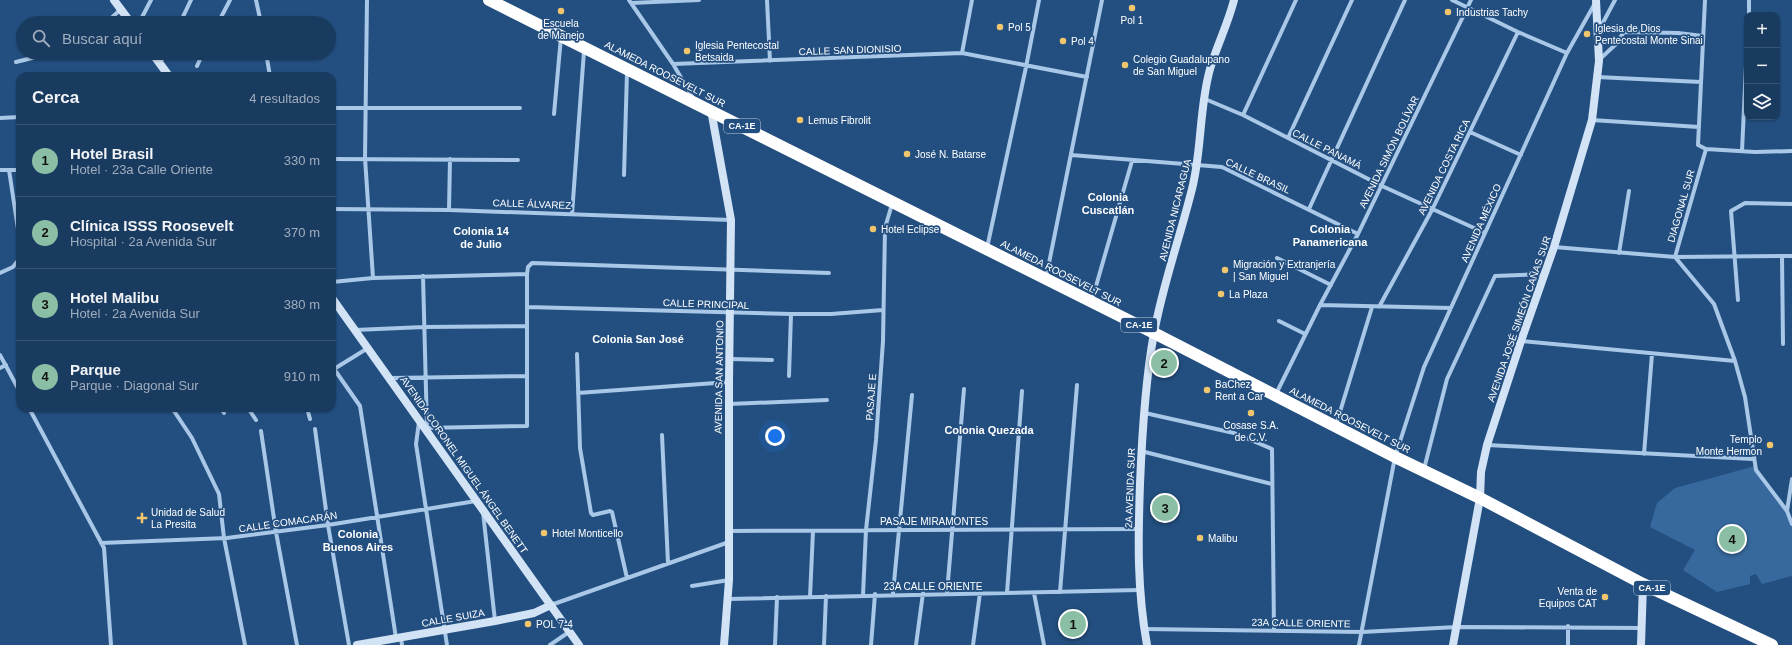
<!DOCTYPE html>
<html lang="es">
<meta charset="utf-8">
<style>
body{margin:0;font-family:Arial,sans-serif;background:#274669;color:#f1f3f6}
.controls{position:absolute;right:12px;top:12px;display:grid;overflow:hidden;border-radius:8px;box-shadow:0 1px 3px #0004}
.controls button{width:36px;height:36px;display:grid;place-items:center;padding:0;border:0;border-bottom:1px solid #385575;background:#1a3b60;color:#f1f3f6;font:20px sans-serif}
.you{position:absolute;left:775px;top:436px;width:14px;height:14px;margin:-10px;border:3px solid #fff;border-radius:50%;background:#1a73e8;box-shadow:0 0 0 6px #1a73e833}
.badge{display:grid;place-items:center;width:26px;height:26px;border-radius:50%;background:#8abfa5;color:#111;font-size:13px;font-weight:700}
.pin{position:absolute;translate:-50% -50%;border:2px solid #fff;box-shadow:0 1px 4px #0006}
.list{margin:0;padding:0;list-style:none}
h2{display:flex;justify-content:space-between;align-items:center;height:52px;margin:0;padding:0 16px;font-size:17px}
h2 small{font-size:13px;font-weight:400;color:#9fadbd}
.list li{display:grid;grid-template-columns:26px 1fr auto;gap:12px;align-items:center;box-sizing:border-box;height:72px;padding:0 16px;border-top:1px solid #385575}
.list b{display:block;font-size:15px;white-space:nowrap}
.list p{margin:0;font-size:13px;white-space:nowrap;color:#9fadbd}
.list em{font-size:13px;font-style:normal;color:#9fadbd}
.icon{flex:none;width:22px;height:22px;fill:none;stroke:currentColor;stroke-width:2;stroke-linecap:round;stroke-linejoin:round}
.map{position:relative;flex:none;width:1792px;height:645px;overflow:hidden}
.search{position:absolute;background:#1a3b60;box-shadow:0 1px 3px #0004;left:16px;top:16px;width:320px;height:44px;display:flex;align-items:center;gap:10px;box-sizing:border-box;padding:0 14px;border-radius:22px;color:#9fadbd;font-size:15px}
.panel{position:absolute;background:#1a3b60;box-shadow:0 1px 3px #0004;left:16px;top:72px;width:320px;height:340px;border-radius:12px}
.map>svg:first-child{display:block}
.green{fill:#37699e}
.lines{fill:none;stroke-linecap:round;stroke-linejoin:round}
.street{stroke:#a9c7e7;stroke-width:4}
.secondary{stroke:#d3e3f6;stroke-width:8}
.highway{stroke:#fff;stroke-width:12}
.poi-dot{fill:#f2c66c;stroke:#234f80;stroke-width:1.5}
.labels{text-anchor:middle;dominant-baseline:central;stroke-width:3.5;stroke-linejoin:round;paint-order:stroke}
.shield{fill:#234f80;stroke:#bdcad9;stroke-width:1}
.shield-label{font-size:9px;font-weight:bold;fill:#fff}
.poi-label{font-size:10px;fill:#fff;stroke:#234f80;text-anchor:start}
.street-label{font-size:10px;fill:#fff;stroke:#234f80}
.neighbourhood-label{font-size:11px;font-weight:bold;fill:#fff;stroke:#234f80}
</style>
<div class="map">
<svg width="1792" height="645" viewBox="0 0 1792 645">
<rect width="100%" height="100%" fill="#234f80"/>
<path class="green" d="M 1755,466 L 1787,511 L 1792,526 L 1792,576 L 1762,584 L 1756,574 L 1750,576 L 1750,584 L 1717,592 L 1683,570 L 1695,550 L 1650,527 L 1657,503 L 1675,488 Z"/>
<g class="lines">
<path class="street" d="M 256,0 L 261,23
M 367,0 L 365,158 L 373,278
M 629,0 L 673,64 L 693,98
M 767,0 L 770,61
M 1452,0 L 1518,32 L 1567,53
M 1705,0 L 1698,145 L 1706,149 L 1675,257 L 1714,304 L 1735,361 L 1745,397 L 1756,470 L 1787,511
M 1749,0 L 1749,15
M 631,3 L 699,0
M 106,23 L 121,9
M 139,23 L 151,0
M 180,23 L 191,0
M 218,23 L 230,0
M 1599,30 L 1615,0
M 266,53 L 270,76
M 962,53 L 972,0
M 1600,59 L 1615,45 L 1624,32 L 1678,33 L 1703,36
M 16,62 L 52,53
M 160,63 L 165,53
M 673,64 L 962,53 L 1087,77
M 197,66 L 203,53
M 224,75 L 225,76
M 1597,77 L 1701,82
M 1205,99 L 1243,115 L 1382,186 L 1485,233
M 332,108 L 520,108
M 554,114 L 561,37
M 1243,115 L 1296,0
M 0,118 L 20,117
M 1592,120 L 1699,127
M 1470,132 L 1521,155
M 1288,138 L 1352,0
M 1706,149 L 1755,152 L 1792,151
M 1742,151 L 1747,44
M 1071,155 L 1222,167 L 1358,234
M 332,159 L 518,160
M 0,170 L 20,170
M 9,170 L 20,242
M 624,175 L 627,72
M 332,209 L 449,210 L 731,220
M 1309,209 L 1405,0
M 449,210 L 450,159
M 572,214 L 584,51
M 1554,247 L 1675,257 L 1792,256
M 987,248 L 1026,67 L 1039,0
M 1619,253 L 1629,191
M 1782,256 L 1783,344
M 1277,258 L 1331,285
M 0,273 L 13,267 L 20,258
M 423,276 L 427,428
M 1046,278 L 1102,0
M 332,282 L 373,278 L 527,274
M 1092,300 L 1132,161
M 1738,300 L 1731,211 L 1745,203 L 1792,204
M 1320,305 L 1451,308
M 527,307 L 791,314 L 831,314 L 883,310
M 1379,307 L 1432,210 L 1518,32
M 1279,321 L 1305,334
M 355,330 L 424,327 L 527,326
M 1521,341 L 1735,361
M 577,354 L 580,448 L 591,513 L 593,515 L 610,511 L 612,512 L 627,578
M 0,355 L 20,392
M 730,359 L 772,360
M 332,366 L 360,406 L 396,638
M 0,368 L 6,365
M 334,369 L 368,348
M 789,376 L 791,314
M 391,378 L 527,376
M 578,393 L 729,382
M 1276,394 L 1320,305 L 1358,234 L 1471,0
M 729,404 L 827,400
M 29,408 L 104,548 L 111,645
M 172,408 L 192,438 L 219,494 L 224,538 L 245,645
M 221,408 L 224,413
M 248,408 L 256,420
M 307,408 L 310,419
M 1145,413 L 1234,433 L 1272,449 L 1274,630
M 419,422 L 416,444 L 447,645
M 1336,425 L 1372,307
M 424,428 L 527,426 L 527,274 L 528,267 L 532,263 L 829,273
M 315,429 L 328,525 L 349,645
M 261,431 L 276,532 L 297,645
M 662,435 L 668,563
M 1487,445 L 1753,459
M 1141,451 L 1272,484
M 1644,454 L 1652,354
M 1424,469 L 1447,379 L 1495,276 L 1544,274
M 1792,479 L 1787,511 L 1792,524
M 483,512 L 495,621
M 729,531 L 1139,529
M 101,543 L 227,538 L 328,525 L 476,501
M 692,586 L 729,580
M 1060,592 L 1077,385
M 893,593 L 912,395
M 947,593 L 964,389
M 1007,593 L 1022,391
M 1034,593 L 1044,645
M 863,595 L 866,530 L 876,440 L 883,341 L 885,228 L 892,204
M 810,597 L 813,531
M 728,599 C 865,595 1002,592 1139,590
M 551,605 L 729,542
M 1144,629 L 1362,632 L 1457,627 L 1641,628
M 401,638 L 402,645
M 550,645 L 569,632
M 775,645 L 777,597
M 824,645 L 826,596
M 871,645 L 875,594
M 916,645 L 923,593
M 973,645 L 980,593
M 1359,645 L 1395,457 L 1424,367 L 1567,53 L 1594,5
M 1568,645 L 1568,626"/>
<path class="secondary" d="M 114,0 L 131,23
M 152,53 L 169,76
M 711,110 L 731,220 L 729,382 L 729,580 L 724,645
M 332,298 L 579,645
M 357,645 L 495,621 L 534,613 L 551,605
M 1147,645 C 1137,589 1138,540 1140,484 C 1142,434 1145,382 1154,333 C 1163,284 1180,237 1192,189 C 1202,150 1199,108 1210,69 C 1217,45 1228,24 1234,0
M 1453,645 L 1480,498 L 1481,472 L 1487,445 L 1521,341 L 1554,247 L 1592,120 L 1599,61 L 1596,0
M 1641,645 L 1643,584"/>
<path class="highway" d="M 489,0 L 1154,333 L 1395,457 L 1480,498 L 1643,584 L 1772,645"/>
</g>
<g class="poi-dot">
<circle cx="1132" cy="8" r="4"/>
<circle cx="561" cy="11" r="4"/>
<circle cx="1448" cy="12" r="4"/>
<circle cx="1000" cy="27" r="4"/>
<circle cx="1587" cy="34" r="4"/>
<circle cx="1063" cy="41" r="4"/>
<circle cx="687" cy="51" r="4"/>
<circle cx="1125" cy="65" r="4"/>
<circle cx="800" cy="120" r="4"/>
<circle cx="907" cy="154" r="4"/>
<circle cx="873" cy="229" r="4"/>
<circle cx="1225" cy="270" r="4"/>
<circle cx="1221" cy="294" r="4"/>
<circle cx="1207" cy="390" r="4"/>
<circle cx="1251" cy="413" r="4"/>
<circle cx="1770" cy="445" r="4"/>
<path d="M140 512h4v4h4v4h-4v4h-4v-4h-4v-4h4z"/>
<circle cx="544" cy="533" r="4"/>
<circle cx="1200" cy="538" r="4"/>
<circle cx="1605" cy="597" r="4"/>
<circle cx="528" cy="624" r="4"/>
</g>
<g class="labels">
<g class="shield">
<rect x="724" y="119" width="36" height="14" rx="3"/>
<rect x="1121" y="318" width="36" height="14" rx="3"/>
<rect x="1634" y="581" width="36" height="14" rx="3"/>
</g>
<g class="shield-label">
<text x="742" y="126">CA-1E</text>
<text x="1139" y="325">CA-1E</text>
<text x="1652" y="588">CA-1E</text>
</g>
<g class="poi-label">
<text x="1456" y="12">Industrias Tachy</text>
<text x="1132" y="20" text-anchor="middle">Pol 1</text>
<text x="561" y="23" text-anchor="middle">Escuela<tspan x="561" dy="12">de Manejo</tspan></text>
<text x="1008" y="27">Pol 5</text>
<text x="1595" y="28">Iglesia de Dios<tspan x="1595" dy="12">Pentecostal Monte Sinai</tspan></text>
<text x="1071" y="41">Pol 4</text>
<text x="695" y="45">Iglesia Pentecostal<tspan x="695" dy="12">Betsaida</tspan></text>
<text x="1133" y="59">Colegio Guadalupano<tspan x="1133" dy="12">de San Miguel</tspan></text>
<text x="808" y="120">Lemus Fibrolit</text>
<text x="915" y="154">José N. Batarse</text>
<text x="881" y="229">Hotel Eclipse</text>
<text x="1233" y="264">Migración y Extranjería<tspan x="1233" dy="12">| San Miguel</tspan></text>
<text x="1229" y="294">La Plaza</text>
<text x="1215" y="384">BaChez<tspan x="1215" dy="12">Rent a Car</tspan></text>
<text x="1251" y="425" text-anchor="middle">Cosase S.A.<tspan x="1251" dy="12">de C.V.</tspan></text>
<text x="1762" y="439" text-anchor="end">Templo<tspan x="1762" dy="12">Monte Hermon</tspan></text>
<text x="151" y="512">Unidad de Salud<tspan x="151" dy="12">La Presita</tspan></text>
<text x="552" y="533">Hotel Monticello</text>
<text x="1208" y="538">Malibu</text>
<text x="1597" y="591" text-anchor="end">Venta de<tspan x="1597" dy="12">Equipos CAT</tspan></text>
<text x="536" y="624">POL 7-4</text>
</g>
<g class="street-label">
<text transform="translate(850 50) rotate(-2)">CALLE SAN DIONISIO</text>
<text transform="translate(665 74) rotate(27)">ALAMEDA ROOSEVELT SUR</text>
<text transform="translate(1327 149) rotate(27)">CALLE PANAMÁ</text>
<text transform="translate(1389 152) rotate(-64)">AVENIDA SIMÓN BOLÍVAR</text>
<text transform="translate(1444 167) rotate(-64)">AVENIDA COSTA RICA</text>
<text transform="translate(1258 176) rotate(25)">CALLE BRASIL</text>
<text transform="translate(532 204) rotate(2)">CALLE ÁLVAREZ</text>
<text transform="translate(1681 206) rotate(-74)">DIAGONAL SUR</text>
<text transform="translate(1175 210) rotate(-76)">AVENIDA NICARAGUA</text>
<text transform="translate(1481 223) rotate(-66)">AVENIDA MÉXICO</text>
<text transform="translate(1061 273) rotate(27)">ALAMEDA ROOSEVELT SUR</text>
<text transform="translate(706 304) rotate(2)">CALLE PRINCIPAL</text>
<text transform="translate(1519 319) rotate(-71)">AVENIDA JOSÉ SIMEÓN CAÑAS SUR</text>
<text transform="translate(719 377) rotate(-89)">AVENIDA SAN ANTONIO</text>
<text transform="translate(871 397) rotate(-86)">PASAJE E</text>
<text transform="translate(1350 420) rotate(27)">ALAMEDA ROOSEVELT SUR</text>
<text transform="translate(464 465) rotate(55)">AVENIDA CORONEL MIGUEL ÁNGEL BENETT</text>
<text transform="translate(1130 488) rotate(-88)">2A AVENIDA SUR</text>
<text x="934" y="521">PASAJE MIRAMONTES</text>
<text transform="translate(288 522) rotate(-8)">CALLE COMACARÁN</text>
<text x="933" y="586">23A CALLE ORIENTE</text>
<text transform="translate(453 618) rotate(-10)">CALLE SUIZA</text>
<text transform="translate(1301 623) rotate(1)">23A CALLE ORIENTE</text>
</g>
<g class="neighbourhood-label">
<text x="1108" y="197">Colonia<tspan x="1108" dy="13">Cuscatlán</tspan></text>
<text x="1330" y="229">Colonia<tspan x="1330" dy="13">Panamericana</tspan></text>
<text x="481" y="231">Colonia 14<tspan x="481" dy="13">de Julio</tspan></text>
<text x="638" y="339">Colonia San José</text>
<text x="989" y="430">Colonia Quezada</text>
<text x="358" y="534">Colonia<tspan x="358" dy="13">Buenos Aires</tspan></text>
</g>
</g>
</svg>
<div class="controls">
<button>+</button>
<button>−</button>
<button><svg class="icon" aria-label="layers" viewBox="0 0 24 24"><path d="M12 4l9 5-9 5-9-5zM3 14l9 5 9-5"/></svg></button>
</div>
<div class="you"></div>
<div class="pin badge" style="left:1073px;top:624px">1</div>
<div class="pin badge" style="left:1164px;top:363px">2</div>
<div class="pin badge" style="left:1165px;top:508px">3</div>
<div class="pin badge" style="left:1732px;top:539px">4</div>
<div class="search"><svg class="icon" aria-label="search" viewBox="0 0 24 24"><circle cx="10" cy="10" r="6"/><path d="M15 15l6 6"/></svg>Buscar aquí</div>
<section class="panel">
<h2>Cerca<small>4 resultados</small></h2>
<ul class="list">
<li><span class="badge">1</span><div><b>Hotel Brasil</b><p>Hotel · 23a Calle Oriente</p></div><em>330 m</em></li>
<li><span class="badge">2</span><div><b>Clínica ISSS Roosevelt</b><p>Hospital · 2a Avenida Sur</p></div><em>370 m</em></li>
<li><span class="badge">3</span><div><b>Hotel Malibu</b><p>Hotel · 2a Avenida Sur</p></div><em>380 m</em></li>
<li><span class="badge">4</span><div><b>Parque</b><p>Parque · Diagonal Sur</p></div><em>910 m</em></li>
</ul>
</section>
</div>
